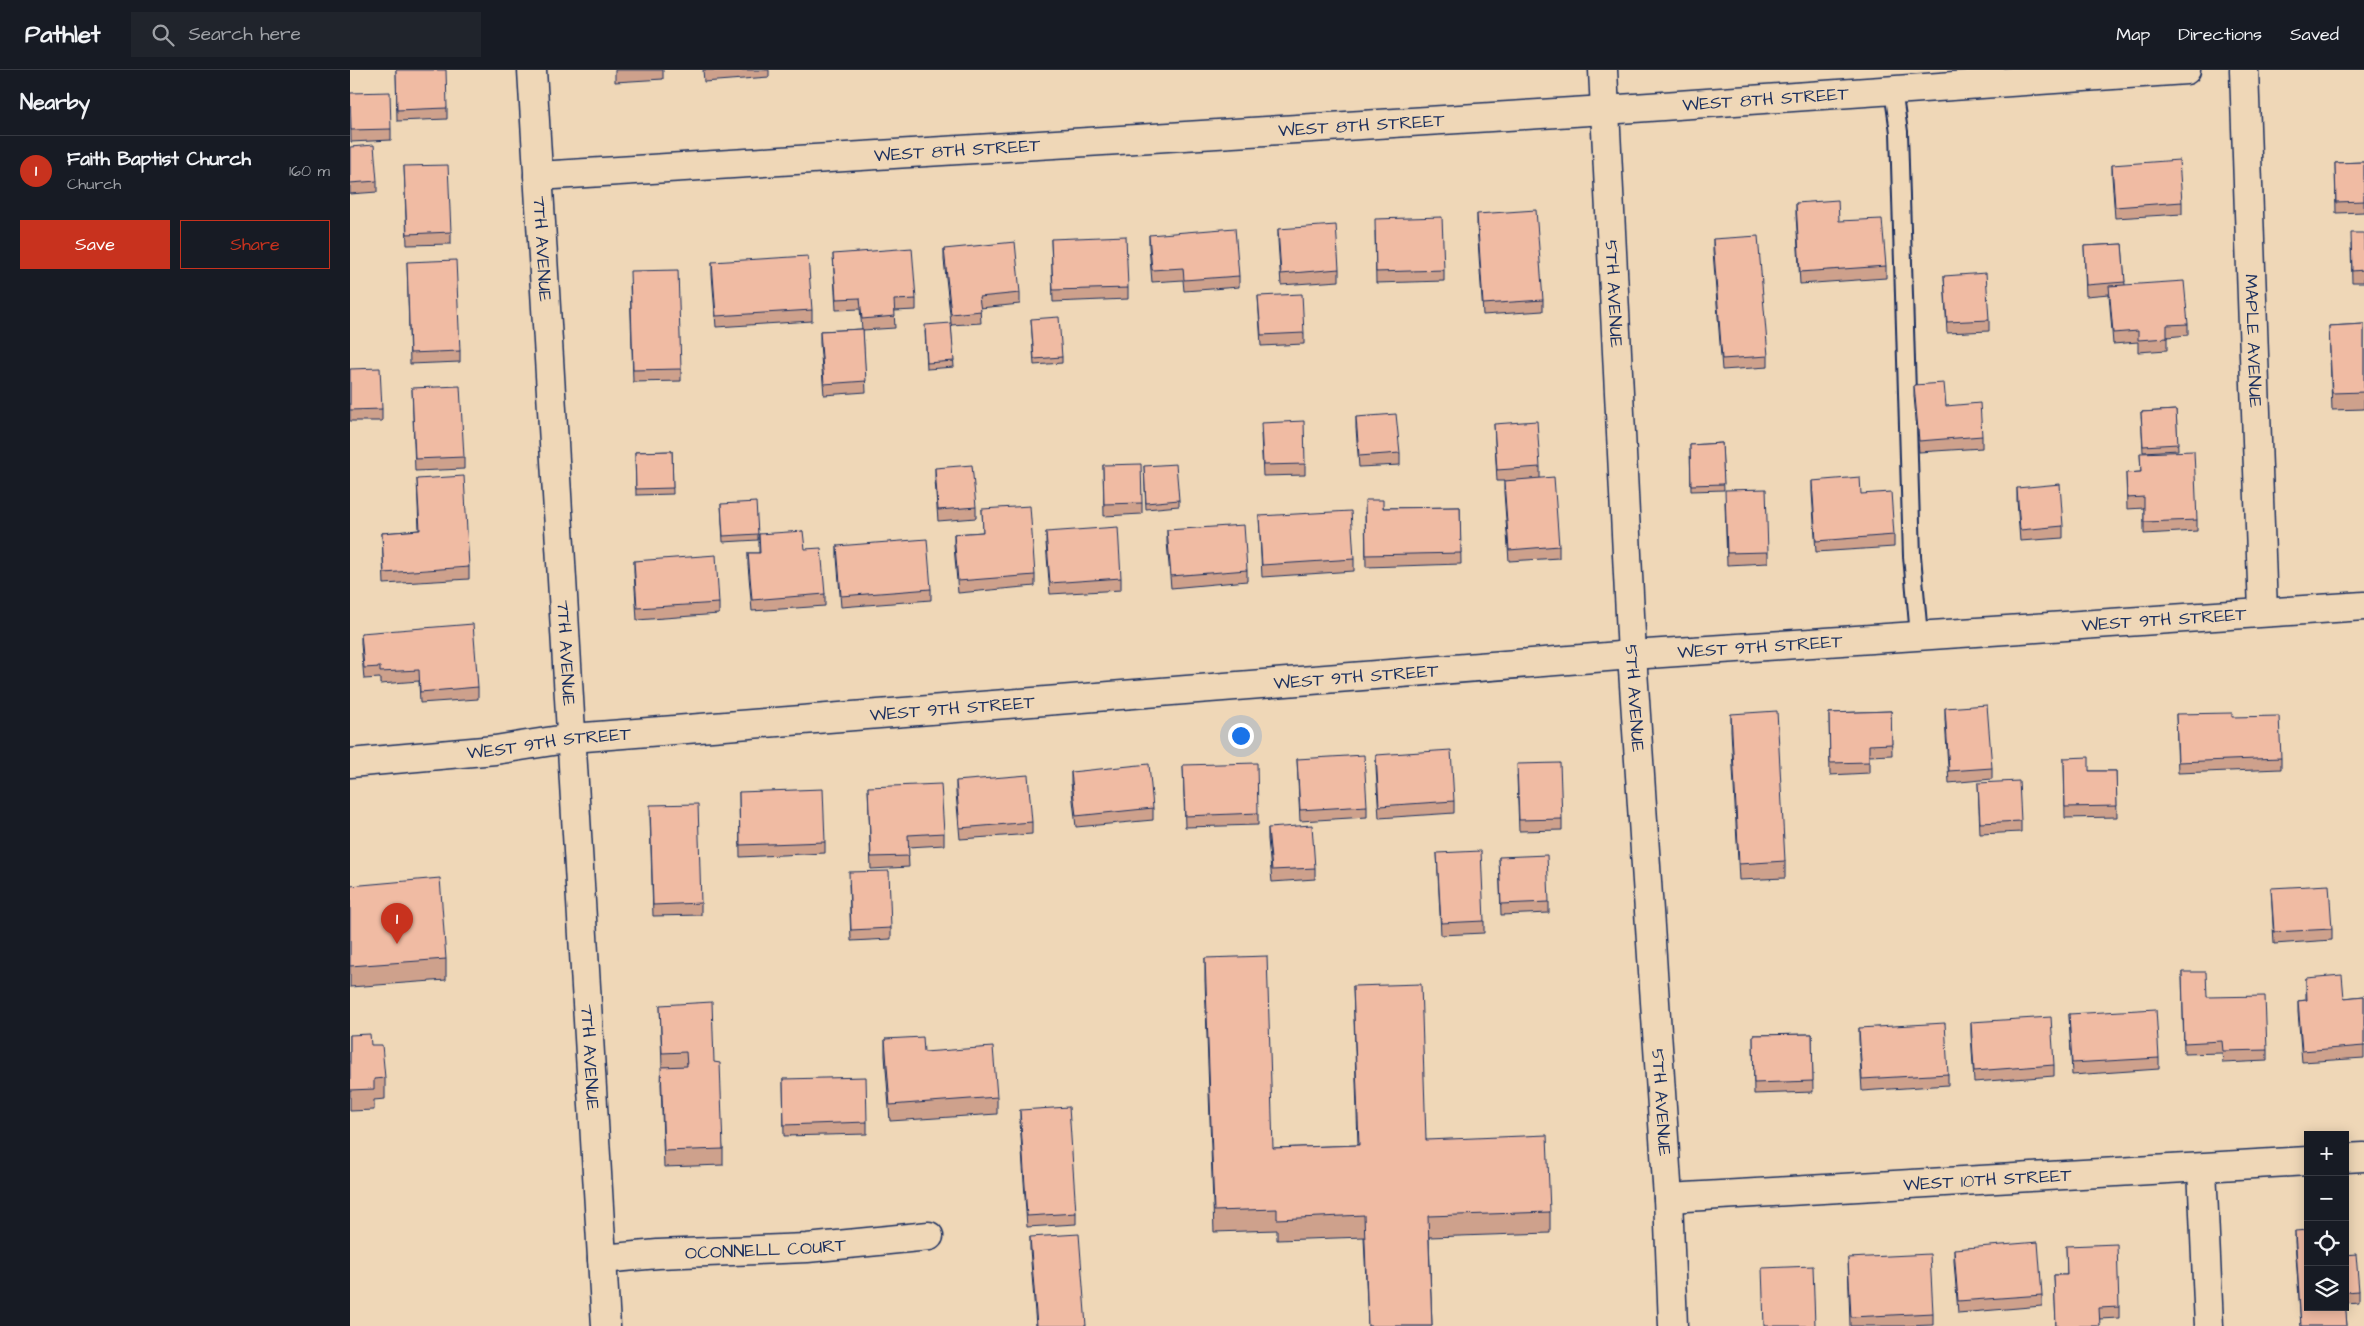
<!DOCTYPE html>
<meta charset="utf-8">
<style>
body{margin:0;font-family:"Architects Daughter",sans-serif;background:#20242c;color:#f1f3f6}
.controls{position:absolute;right:15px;bottom:15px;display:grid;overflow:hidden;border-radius:0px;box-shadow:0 2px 12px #0003}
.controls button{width:45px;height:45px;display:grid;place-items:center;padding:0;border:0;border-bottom:1px solid #363941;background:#171b24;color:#f1f3f6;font:25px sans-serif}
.you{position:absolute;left:890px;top:665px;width:18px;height:18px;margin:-12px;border:4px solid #fff;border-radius:50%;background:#1a73e8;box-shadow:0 0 0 8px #1a73e833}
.badge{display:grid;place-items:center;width:32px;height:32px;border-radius:50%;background:#c8321e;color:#fff;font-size:16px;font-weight:700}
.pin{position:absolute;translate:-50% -41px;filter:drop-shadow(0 1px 2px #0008)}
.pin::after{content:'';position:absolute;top:26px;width:18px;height:15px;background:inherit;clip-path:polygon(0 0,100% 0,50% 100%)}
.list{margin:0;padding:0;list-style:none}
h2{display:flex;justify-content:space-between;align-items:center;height:65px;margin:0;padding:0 20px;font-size:21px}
h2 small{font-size:16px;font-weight:400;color:#9ea1a6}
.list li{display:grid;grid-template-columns:32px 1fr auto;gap:15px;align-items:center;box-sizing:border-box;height:70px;padding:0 20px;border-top:1px solid #363941}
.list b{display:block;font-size:19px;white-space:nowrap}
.list p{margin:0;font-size:16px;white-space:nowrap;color:#9ea1a6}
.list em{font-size:16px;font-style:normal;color:#9ea1a6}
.actions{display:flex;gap:10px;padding:15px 20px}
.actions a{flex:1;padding:11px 0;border:1px solid #c8321e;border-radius:0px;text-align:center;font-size:18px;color:#c8321e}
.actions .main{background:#c8321e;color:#fff}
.icon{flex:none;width:28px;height:28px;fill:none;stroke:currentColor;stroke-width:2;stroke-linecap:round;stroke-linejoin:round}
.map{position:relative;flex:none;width:2014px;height:1256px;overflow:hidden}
header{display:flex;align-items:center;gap:30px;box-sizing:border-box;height:70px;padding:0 25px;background:#171b24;border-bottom:1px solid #363941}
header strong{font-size:24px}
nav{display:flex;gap:28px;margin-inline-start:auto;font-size:18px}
.search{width:350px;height:45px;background:#20242c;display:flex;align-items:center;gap:12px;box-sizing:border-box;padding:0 18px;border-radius:0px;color:#9ea1a6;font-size:19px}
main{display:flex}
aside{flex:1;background:#171b24}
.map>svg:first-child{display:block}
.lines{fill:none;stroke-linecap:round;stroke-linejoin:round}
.service-casing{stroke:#1b2f5e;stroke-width:20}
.minor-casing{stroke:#1b2f5e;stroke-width:31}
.service{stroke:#efd7b7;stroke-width:16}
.minor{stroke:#efd7b7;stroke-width:28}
.wall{fill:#cea18c;stroke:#1b2f5e}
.building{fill:#f0bba3;stroke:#1b2f5e}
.labels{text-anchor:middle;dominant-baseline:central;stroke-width:4;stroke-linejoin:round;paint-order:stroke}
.street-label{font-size:18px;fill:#1b2f5e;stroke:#efd7b7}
</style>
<header>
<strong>Pathlet</strong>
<div class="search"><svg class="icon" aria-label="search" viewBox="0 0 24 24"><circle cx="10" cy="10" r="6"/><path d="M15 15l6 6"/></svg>Search here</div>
<nav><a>Map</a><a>Directions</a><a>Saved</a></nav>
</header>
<main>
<aside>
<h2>Nearby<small></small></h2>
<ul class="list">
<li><span class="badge">1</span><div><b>Faith Baptist Church</b><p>Church</p></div><em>160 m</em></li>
</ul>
<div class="actions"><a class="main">Save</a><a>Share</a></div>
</aside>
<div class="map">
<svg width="2014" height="1256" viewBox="0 0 2014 1256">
<rect width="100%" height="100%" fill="#efd7b7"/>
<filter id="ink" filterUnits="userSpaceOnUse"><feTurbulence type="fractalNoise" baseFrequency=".02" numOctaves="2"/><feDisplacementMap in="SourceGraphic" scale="10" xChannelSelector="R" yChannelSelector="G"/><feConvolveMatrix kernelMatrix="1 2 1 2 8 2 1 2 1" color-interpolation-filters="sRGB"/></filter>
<g filter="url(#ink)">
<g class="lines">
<g class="service-casing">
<path id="service" d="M 1543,20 L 1549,62 L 1562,486 L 1569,566"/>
</g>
<g class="minor-casing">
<g id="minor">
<path id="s1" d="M 182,0 L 256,1256"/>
<path id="s2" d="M 1253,0 L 1282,585 L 1318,1128 L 1323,1256"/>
<path id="s3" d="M 1894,0 L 1913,542"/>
<path id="s4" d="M 188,106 L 1255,40 L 1836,0"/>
<path id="s5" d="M 0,693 L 145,680 L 222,668 L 1282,585 L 2014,536"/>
<path d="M 1995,1088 L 2014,1087"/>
<path d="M 1852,1098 L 1859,1256"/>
<path id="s6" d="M 1318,1128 L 1958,1091"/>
<path id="s7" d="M 252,1189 L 308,1184 L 457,1178 L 579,1166"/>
</g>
</g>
<use href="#service" class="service"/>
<use href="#minor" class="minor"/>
</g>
<path class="wall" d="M 46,0 L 97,38 L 97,49 L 47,51 Z
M 265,0 L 313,0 L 313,9 L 265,12 Z
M 353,0 L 419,0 L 419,7 L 354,12 Z
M 0,23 L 41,59 L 41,70 L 1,72 Z
M 0,77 L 27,111 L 27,122 L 0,124 Z
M 2014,92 L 2014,142 L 1986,143 L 1985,93 Z
M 1762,95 L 1832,132 L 1832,144 L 1765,148 L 1762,106 Z
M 54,96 L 101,162 L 101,174 L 57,175 Z
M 1446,133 L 1489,151 L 1536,196 L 1536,208 L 1450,214 L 1446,144 Z
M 1127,144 L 1193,230 L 1193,241 L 1133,245 L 1127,155 Z
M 928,159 L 989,199 L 989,211 L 931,215 L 928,170 Z
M 1025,161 L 1094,200 L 1094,211 L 1026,213 Z
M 2014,163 L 2014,212 L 2002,212 L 2001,174 Z
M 799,165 L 889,206 L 889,217 L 834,221 L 833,210 L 802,212 L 799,176 Z
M 701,169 L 778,218 L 778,229 L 703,232 Z
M 1363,169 L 1418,286 L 1418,297 L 1372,300 L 1363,181 Z
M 1772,174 L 1775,215 L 1838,254 L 1838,265 L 1817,267 L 1817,280 L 1788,282 L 1788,272 L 1763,274 L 1759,224 L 1736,226 L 1734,176 Z
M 594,179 L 670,223 L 670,234 L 630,238 L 631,253 L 601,255 L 604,297 L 577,299 L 575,261 L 601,253 L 594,190 Z
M 483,184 L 566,229 L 566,240 L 544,241 L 545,258 L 513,260 L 516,322 L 474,325 L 470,273 L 470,261 L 512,259 L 510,239 L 486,240 Z
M 57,192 L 110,281 L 110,292 L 60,294 Z
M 362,192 L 462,240 L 462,251 L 366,257 L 362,204 Z
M 1594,206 L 1639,250 L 1639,261 L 1597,263 Z
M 280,213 L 331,299 L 331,311 L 283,312 Z
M 908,226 L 954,263 L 954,274 L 911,276 Z
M 681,249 L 712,287 L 712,293 L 684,295 Z
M 2014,254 L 2014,339 L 1982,340 L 1979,256 Z
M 0,299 L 32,339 L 32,351 L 0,351 Z
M 1564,315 L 1596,336 L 1632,366 L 1632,378 L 1569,382 L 1564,326 Z
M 62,318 L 114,387 L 114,399 L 65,401 Z
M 1826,340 L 1828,380 L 1793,382 L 1791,342 Z
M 1006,347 L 1050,383 L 1050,395 L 1009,397 L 1006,358 Z
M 1144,354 L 1190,397 L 1190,408 L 1209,476 L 1209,488 L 1159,491 L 1154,422 L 1154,411 L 1147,411 Z
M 911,364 L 955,394 L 955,405 L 913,406 Z
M 1372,373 L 1374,420 L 1341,421 L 1340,375 Z
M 322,381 L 323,424 L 286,425 L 285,382 Z
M 1790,383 L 1847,450 L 1847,461 L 1794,464 L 1794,438 L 1777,439 L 1776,403 L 1791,402 Z
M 753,395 L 792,433 L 792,444 L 754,446 Z
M 794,396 L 829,430 L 829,436 L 796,439 Z
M 585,398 L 626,437 L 626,448 L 588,451 L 585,409 Z
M 67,409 L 119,497 L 119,509 L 34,514 L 32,463 L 69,460 Z
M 1462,411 L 1544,465 L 1544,477 L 1466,482 L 1462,422 Z
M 1667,418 L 1713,456 L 1713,468 L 1670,471 L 1667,430 Z
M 1375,432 L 1418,482 L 1418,493 L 1377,495 Z
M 371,434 L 408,464 L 408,470 L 373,472 Z
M 1110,437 L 1111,494 L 1016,497 L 1015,442 L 1033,438 Z
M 632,439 L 685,505 L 685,516 L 608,523 L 604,476 L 604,464 L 633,462 Z
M 909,446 L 1004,489 L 1004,501 L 912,507 Z
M 817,460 L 897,500 L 897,511 L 821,518 L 817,472 Z
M 696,462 L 771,508 L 771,520 L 700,524 L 696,473 Z
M 409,464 L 455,479 L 475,524 L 475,536 L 402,541 L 398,495 L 398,483 L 409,483 Z
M 487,476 L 581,519 L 581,530 L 491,537 L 487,487 Z
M 284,491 L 369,533 L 369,544 L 287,550 L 284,502 Z
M 11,563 L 128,617 L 128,629 L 70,633 L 69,611 L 30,614 L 30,608 L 14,609 L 11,574 Z
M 1595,638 L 1642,698 L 1642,709 L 1599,713 L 1595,649 Z
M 1541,641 L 1542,685 L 1519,686 L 1519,703 L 1480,705 L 1479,643 Z
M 1381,644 L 1435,791 L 1435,808 L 1389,810 L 1381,660 Z
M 1826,644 L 1931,688 L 1931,699 L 1828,703 Z
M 1026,685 L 1104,731 L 1104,743 L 1029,748 L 1026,697 Z
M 1714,688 L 1739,701 L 1766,701 L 1767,747 L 1715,748 Z
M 947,689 L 1017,736 L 1017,747 L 950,751 Z
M 833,695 L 908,743 L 908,755 L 835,757 Z
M 721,702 L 803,738 L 803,750 L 726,757 L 721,713 Z
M 1167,705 L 1212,749 L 1212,760 L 1169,761 Z
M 606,711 L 682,752 L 682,764 L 610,769 L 606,723 Z
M 1628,713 L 1671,751 L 1671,762 L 1630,764 Z
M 518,717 L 594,763 L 594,775 L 558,777 L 559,797 L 521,799 Z
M 389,722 L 475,772 L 475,783 L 390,787 Z
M 300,746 L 351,833 L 351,845 L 303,846 Z
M 918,758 L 965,798 L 965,809 L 922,812 L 918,769 Z
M 1087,783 L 1134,851 L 1134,863 L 1091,865 Z
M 1149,787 L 1199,832 L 1199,843 L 1151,845 Z
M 499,814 L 541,858 L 541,869 L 501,871 Z
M 0,816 L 96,889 L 96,910 L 0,917 Z
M 1921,818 L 1982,859 L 1982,870 L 1924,874 Z
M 855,888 L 923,1078 L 1008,1075 L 1003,916 L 1076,1070 L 1200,1142 L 1200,1163 L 1079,1167 L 1082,1256 L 1018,1256 L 1014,1167 L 927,1170 L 927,1160 L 864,1162 L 855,910 Z
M 1832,902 L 1857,927 L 1917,980 L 1917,991 L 1873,993 L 1872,983 L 1834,984 Z
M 1956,908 L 1994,928 L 2014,926 L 2014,988 L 1952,992 L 1948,942 L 1948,931 L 1956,930 Z
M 310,935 L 364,992 L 373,1079 L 373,1095 L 314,1097 L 311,1014 L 312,997 Z
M 1719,944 L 1809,988 L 1809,999 L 1722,1005 Z
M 1621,952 L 1704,995 L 1704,1006 L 1624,1012 L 1621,964 Z
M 1509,958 L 1598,1004 L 1598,1015 L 1512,1021 L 1509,970 Z
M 1462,964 L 1463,1022 L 1404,1024 L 1403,965 Z
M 0,965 L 21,975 L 35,1008 L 35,1029 L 24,1030 L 24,1040 L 0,1041 Z
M 535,969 L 574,982 L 647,1027 L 647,1044 L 540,1051 L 535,986 Z
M 433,1009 L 517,1052 L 517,1064 L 434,1066 Z
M 670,1040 L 726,1143 L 726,1154 L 677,1157 L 670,1051 Z
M 1945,1161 L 1995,1237 L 1995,1182 L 1995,1185 L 2009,1221 L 2009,1232 L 1995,1233 L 1997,1256 L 1951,1256 L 1945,1172 Z
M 680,1167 L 736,1256 L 686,1256 L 680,1179 Z
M 1716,1176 L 1769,1237 L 1769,1248 L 1749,1249 L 1750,1256 L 1706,1256 L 1704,1205 L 1717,1205 Z
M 1604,1179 L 1692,1225 L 1692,1236 L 1608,1243 L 1604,1191 Z
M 1498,1188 L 1583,1243 L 1583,1255 L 1556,1256 L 1500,1256 Z"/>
<path class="building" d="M 46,0 L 96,0 L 97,38 L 47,40 Z
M 40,22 L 41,59 L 1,60 L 0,23 Z
M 24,75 L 27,111 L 0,113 L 0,77 Z
M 1829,90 L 1832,132 L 1765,137 L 1762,95 Z
M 2014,92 L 2014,131 L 1986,132 L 1985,93 Z
M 98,95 L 101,162 L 57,164 L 54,96 Z
M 1488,130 L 1489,151 L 1532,149 L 1536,196 L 1450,202 L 1446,133 Z
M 1186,140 L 1193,230 L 1133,234 L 1127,144 Z
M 1092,147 L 1094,200 L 1026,202 L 1025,149 Z
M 986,155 L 989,199 L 931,204 L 928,159 Z
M 885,158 L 889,206 L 834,210 L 833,198 L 802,200 L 799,165 Z
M 2001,163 L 2014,163 L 2014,200 L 2002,201 Z
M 776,166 L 778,218 L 703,220 L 701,169 Z
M 1408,166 L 1418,286 L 1372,289 L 1363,169 Z
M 665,172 L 670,223 L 629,227 L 631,241 L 601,244 L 594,179 Z
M 1772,174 L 1775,212 L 1736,215 L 1734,176 Z
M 562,178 L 566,229 L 544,230 L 545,246 L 512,249 L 510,228 L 486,229 L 483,184 Z
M 458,186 L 462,240 L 366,246 L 362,192 Z
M 106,190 L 110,281 L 60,283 L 57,192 Z
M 328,200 L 331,299 L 283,300 L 280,201 Z
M 1636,203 L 1639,250 L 1597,252 L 1594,206 Z
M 1834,211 L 1838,254 L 1817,255 L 1817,268 L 1788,270 L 1788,261 L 1763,263 L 1759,216 Z
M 952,224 L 954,263 L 911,265 L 908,226 Z
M 709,247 L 712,287 L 684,289 L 681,249 Z
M 601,253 L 604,291 L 577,293 L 575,255 Z
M 2014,254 L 2014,322 L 1982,323 L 1979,256 Z
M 513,259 L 516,311 L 474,314 L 470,261 Z
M 30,298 L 32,339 L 0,340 L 0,299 Z
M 1594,313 L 1596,336 L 1630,333 L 1632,366 L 1569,371 L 1564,315 Z
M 110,316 L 114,387 L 65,389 L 62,318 Z
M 1826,340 L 1828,374 L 1793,376 L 1791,342 Z
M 1046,344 L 1050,383 L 1009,386 L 1006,347 Z
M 954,351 L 955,394 L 913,395 L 911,353 Z
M 1187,351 L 1190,397 L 1147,400 L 1144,354 Z
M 1372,373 L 1374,414 L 1341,415 L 1340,375 Z
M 322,381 L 323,418 L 286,419 L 285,382 Z
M 1844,381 L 1847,450 L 1794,452 L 1794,427 L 1777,428 L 1776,403 L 1791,402 L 1790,383 Z
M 791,394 L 792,433 L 754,434 L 753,395 Z
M 826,394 L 829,430 L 796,433 L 794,396 Z
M 622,395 L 626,437 L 588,440 L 585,398 Z
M 114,406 L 119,497 L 34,503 L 32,463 L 70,460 L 67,409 Z
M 1204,407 L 1209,476 L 1159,480 L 1154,411 Z
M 1510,407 L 1511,424 L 1541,422 L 1544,465 L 1466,471 L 1462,411 Z
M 1710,414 L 1713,456 L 1670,460 L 1667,418 Z
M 1416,419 L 1418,482 L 1377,483 L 1375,420 Z
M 1015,430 L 1033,430 L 1033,438 L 1110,437 L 1111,483 L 1016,485 Z
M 406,432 L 408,464 L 373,466 L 371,434 Z
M 680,436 L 685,505 L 608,511 L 604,464 L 633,462 L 632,439 Z
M 1001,441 L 1004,489 L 912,495 L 909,446 Z
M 894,455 L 897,500 L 821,506 L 817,460 Z
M 768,457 L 771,508 L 700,513 L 696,462 Z
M 453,461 L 455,479 L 471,478 L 475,524 L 402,530 L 398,483 L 410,483 L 409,464 Z
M 577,469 L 581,519 L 491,526 L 487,476 Z
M 366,485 L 369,533 L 287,538 L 284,491 Z
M 123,554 L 128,617 L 70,622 L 69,600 L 30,602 L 30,597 L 14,598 L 11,563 Z
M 1637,635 L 1642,698 L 1599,701 L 1595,638 Z
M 1427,641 L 1435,791 L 1389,794 L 1381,644 Z
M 1541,641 L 1542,674 L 1519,675 L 1519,692 L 1480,693 L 1479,643 Z
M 1882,643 L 1882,647 L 1929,646 L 1931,688 L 1828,692 L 1826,644 Z
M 1101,680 L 1104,731 L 1029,736 L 1026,685 Z
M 1014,685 L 1017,736 L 950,740 L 947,689 Z
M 1739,687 L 1739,701 L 1766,701 L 1767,736 L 1715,737 L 1714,688 Z
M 907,693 L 908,743 L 835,746 L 833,695 Z
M 1210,693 L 1212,749 L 1169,750 L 1167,694 Z
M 799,694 L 803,738 L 726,746 L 721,702 Z
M 678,705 L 682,752 L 610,758 L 606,711 Z
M 1669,711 L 1671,751 L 1630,753 L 1628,713 Z
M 591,714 L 594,763 L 558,765 L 559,786 L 521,787 L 518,717 Z
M 473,719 L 475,772 L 390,775 L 389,722 Z
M 348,734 L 351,833 L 303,835 L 300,735 Z
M 962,755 L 965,798 L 922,800 L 918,758 Z
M 1131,781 L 1134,851 L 1091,853 L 1087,783 Z
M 1197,785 L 1199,832 L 1151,834 L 1149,787 Z
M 539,801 L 541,858 L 501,860 L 499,802 Z
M 90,808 L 96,889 L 0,896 L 0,816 Z
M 1979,815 L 1982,859 L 1924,862 L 1921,818 Z
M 917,886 L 923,1078 L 1009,1075 L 1003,916 L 1071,914 L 1076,1070 L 1197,1065 L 1200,1142 L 1078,1146 L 1082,1256 L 1018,1256 L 1014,1145 L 927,1149 L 927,1139 L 864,1141 L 855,888 Z
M 1832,902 L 1856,902 L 1857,927 L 1915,926 L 1917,980 L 1873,981 L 1872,971 L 1834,973 Z
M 1992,905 L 1994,928 L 2014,926 L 2014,976 L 1952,981 L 1948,931 L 1957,930 L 1956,908 Z
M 362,932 L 364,992 L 370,993 L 373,1079 L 314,1081 L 311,997 L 337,996 L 336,982 L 312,983 L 310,935 Z
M 1806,939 L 1809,988 L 1722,993 L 1719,944 Z
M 1701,947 L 1704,995 L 1624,1001 L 1621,952 Z
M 1595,953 L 1598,1004 L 1512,1009 L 1509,958 Z
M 20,964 L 21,975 L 32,975 L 35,1008 L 24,1009 L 24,1019 L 0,1020 L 0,965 Z
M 1462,964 L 1463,1011 L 1404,1013 L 1403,965 Z
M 573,967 L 574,982 L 643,977 L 647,1027 L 540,1035 L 535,969 Z
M 516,1007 L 517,1052 L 434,1055 L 433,1009 Z
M 719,1037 L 726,1143 L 677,1146 L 670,1040 Z
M 1958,1160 L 1958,1237 L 1995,1237 L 1995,1230 L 1997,1256 L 1951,1256 L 1945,1161 Z
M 729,1164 L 736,1256 L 687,1256 L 680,1167 Z
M 1688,1172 L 1692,1225 L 1608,1231 L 1604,1179 Z
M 1767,1174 L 1769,1237 L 1749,1238 L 1750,1256 L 1706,1256 L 1704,1205 L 1717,1205 L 1716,1176 Z
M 1995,1182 L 1995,1185 L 2006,1184 L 2009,1221 L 1995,1222 Z
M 1580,1184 L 1583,1243 L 1501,1247 L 1498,1188 Z
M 1463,1196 L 1465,1256 L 1414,1256 L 1412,1198 Z"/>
</g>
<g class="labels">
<g class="street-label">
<text stroke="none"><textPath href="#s4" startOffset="1230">WEST 8TH STREET</textPath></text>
<text stroke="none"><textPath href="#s4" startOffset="825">WEST 8TH STREET</textPath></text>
<text stroke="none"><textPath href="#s4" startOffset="420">WEST 8TH STREET</textPath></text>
<text stroke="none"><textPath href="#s1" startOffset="179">7TH AVENUE</textPath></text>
<text stroke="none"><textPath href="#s2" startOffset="224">5TH AVENUE</textPath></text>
<text stroke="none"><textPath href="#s3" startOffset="271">MAPLE AVENUE</textPath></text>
<text stroke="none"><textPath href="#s5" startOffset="1820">WEST 9TH STREET</textPath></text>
<text stroke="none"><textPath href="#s5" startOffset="1415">WEST 9TH STREET</textPath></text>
<text stroke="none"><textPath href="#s1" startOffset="584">7TH AVENUE</textPath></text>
<text stroke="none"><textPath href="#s5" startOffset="1010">WEST 9TH STREET</textPath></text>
<text stroke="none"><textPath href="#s2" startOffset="629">5TH AVENUE</textPath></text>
<text stroke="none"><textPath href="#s5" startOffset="605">WEST 9TH STREET</textPath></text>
<text stroke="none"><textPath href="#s5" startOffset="200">WEST 9TH STREET</textPath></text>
<text stroke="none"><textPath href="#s1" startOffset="989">7TH AVENUE</textPath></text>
<text stroke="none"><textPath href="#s2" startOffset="1034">5TH AVENUE</textPath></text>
<text stroke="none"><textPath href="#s6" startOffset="320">WEST 10TH STREET</textPath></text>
<text stroke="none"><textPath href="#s7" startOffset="164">OCONNELL COURT</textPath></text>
</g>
</g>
</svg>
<div class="controls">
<button>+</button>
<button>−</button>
<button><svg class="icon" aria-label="locate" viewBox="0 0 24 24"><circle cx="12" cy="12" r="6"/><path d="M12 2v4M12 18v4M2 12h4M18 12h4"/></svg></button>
<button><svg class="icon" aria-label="layers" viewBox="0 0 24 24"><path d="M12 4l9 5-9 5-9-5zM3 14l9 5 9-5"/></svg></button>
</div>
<div class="you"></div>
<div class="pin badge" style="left:47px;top:874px">1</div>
</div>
</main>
